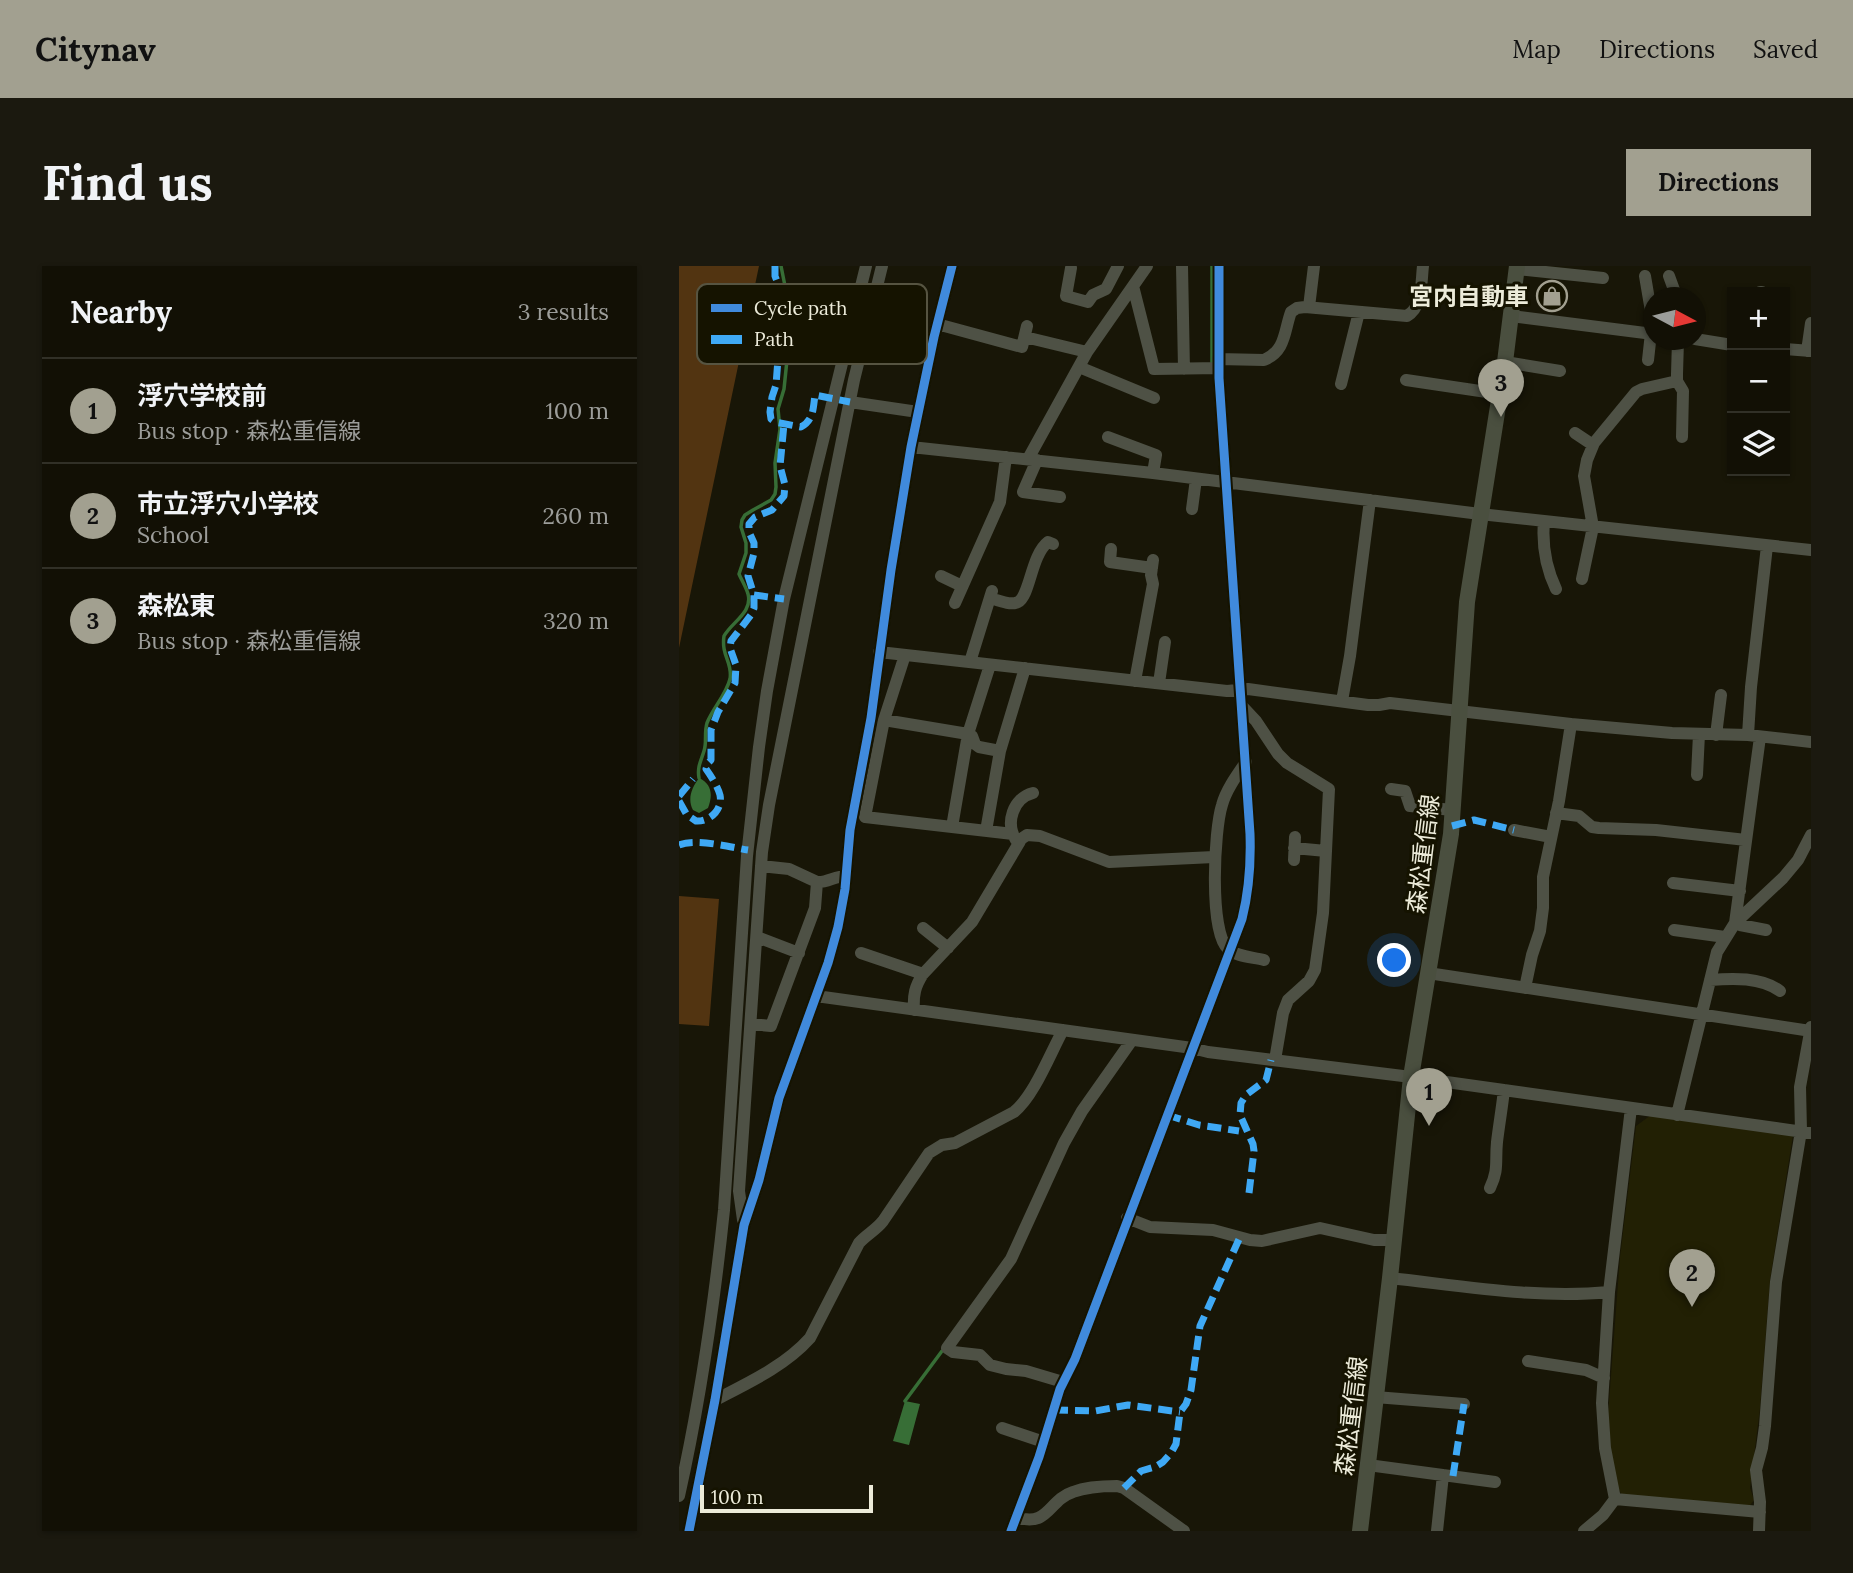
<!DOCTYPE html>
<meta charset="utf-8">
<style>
body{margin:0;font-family:Lora,"Noto Sans JP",serif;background:#1b190f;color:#f1f3f6}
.controls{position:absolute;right:21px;top:21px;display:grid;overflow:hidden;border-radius:0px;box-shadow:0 2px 5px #0004}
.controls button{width:63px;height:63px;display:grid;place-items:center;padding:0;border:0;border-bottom:2px solid #313027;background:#121005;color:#f1f3f6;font:35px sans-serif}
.compass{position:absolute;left:964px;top:21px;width:63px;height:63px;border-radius:50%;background:#121005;box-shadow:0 2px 5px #0004;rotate:97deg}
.scale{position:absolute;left:21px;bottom:18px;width:173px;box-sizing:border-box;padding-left:7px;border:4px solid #ecebd9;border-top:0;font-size:19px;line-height:24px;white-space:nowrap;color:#ecebd9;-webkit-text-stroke:5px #151300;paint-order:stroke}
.you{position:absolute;left:716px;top:695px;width:24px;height:24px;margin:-18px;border:5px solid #fff;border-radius:50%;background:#1a73e8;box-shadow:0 0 0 10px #1a73e833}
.badge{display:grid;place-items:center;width:46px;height:46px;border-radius:50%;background:#a2a090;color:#111;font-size:23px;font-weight:700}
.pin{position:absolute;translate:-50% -58px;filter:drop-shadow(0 2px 4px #0008)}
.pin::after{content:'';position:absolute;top:37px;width:24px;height:21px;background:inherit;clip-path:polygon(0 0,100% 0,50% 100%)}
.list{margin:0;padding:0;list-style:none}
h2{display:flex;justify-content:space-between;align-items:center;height:91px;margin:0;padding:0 28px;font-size:30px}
h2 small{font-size:23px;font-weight:400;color:#9c9d9a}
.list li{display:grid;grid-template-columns:46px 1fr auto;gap:21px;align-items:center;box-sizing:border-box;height:105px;padding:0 28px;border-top:2px solid #313027}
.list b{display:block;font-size:26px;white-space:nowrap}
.list p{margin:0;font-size:23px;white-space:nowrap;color:#9c9d9a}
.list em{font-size:23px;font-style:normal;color:#9c9d9a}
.icon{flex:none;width:38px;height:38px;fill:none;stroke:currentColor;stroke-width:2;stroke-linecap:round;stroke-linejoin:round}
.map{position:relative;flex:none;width:1132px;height:1265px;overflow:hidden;border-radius:0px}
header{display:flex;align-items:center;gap:42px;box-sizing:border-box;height:98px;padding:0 35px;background:#a2a090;color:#111}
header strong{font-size:33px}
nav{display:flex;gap:38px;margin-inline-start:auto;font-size:24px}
.intro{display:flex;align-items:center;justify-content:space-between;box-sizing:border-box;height:168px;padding:0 42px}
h1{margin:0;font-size:49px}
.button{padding:18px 32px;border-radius:0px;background:#a2a090;color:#111;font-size:24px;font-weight:700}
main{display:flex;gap:42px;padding:0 42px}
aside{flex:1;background:#121005;border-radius:0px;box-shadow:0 2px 5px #0004}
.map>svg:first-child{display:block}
.built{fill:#222004}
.green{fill:#523411}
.water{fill:#376e36}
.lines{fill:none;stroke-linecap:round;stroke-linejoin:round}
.stream{stroke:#376e36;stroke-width:3.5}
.minor{stroke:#4e5145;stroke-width:12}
.major{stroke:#4a4f3f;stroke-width:16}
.quiet{stroke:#3fa9f5;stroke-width:7;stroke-dasharray:14 7;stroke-linecap:butt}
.cycleway-casing{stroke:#151300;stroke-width:13}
.cycleway{stroke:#408adc;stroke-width:9}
.labels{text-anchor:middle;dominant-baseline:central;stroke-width:6;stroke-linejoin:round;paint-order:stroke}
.poi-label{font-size:24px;font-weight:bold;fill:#ecebd9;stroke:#151300;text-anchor:end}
.street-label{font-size:24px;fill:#ecebd9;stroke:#151300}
.key{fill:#151300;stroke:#565441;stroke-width:2}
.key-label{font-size:19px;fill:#ecebd9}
</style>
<header>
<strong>Citynav</strong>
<nav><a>Map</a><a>Directions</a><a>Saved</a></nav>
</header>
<div class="intro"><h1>Find us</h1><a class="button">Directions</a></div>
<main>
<aside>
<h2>Nearby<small>3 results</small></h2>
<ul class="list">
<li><span class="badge">1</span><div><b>浮穴学校前</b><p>Bus stop · 森松重信線</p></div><em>100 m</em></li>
<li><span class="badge">2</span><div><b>市立浮穴小学校</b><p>School</p></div><em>260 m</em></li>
<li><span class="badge">3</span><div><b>森松東</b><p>Bus stop · 森松重信線</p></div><em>320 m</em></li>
</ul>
</aside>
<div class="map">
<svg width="1132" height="1265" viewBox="0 0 1132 1265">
<rect width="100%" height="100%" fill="#181607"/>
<path class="built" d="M 972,849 L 1114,869 L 1091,1014 L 1081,1142 L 1071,1222 L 1075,1234 L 1069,1242 L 943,1229 L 938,1221 L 932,1186 L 929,1149 L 941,991 L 957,860 Z"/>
<path class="green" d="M 0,0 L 80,0 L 0,382 Z
M 0,630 L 40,633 L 30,760 L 0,758 Z"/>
<path class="water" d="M 20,512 C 33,518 34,529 29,542 L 20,547 L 14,544 C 8,533 13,521 20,512 Z
M 226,1135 L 241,1138 L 230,1179 L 214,1175 Z"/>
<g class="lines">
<path class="stream" d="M 533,98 L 533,0
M 20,512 C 18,501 22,495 25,485 C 28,476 25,467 28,457 C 34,442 47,429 51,413 C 54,397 42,390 45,370 C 53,356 74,346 69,328 C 67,321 63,315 60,308 L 67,287 L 67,277 L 62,261 L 63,254 L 66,249 L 74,244 L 92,234 L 96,228 L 97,221 L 96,197 L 101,163 L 99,143 L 105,123 L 108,94 L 107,85 L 101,61 L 107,25 L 102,0
M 226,1135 L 263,1085"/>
<path class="minor" d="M 503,0 L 505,103
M 392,2 L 387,30 L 409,36 L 414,29 L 427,23 L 439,0
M 838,3 L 924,12
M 966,10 L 974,57
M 990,10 L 998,32
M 454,20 L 475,103 L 540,102
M 1081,26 L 1083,26
M 630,41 L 635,0
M 832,50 L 974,68
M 258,58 L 343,81 L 348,60
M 346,71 L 408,86
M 1016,73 L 1053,79
M 999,74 L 998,108 L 998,115 L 1004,125 L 1003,171
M 1106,83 L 1132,85
M 1128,85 L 1132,57
M 539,93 L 585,94 C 607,85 605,65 612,46 L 618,42 L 626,41 L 728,50 C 744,41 742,16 744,0
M 969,94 L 972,67
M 826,96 L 881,105
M 400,101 L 475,132
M 727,114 L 821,128
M 662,118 L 680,46
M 171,136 L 239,146
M 896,167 L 914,179
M 429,171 L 477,189 L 474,207
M 232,181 L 474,207 L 801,248 L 1132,284
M 349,193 L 408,86 L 468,0
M 358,194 L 344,226 L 381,231
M 513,243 L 517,213
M 865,255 C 863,278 867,302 877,323
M 432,283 L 431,296 L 473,302
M 262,310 L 283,320
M 903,313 L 914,261 L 905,210 L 908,194 L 915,177 L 957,126 L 963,123 L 998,115
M 311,332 C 318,334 332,340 339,336 C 351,330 352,289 369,276 L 374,278
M 276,337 L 321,236 L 327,191
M 200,386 L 548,425 L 569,423 L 689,439 L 700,439 L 711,437 L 892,458 L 993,467 L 1069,469 L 1132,476
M 226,389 L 205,454 L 186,551 L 334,568
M 291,396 L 313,325
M 456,415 L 474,318 L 472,309 L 474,294
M 480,417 L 486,376
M 663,435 L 671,390 L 691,234
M 563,440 L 577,455 L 599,488 L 608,497 L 650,523 L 644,647 L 636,704 L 630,715 L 609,734 L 604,747 L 596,794
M 205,454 L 289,468 L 311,399
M 289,468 L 293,470 L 296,478 L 300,481 L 321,485
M 1037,469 L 1042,429
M 1069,469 L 1072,421 L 1088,280
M 1081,471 L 1056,657 L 1061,659 L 1087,664
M 567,496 C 558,509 547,524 543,539 C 535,564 530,666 549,683 C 558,691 574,691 585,694
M 1018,509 L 1020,468
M 712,523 L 726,525 L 731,540 L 774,544
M 877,547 L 900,550 L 913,561 L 920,562 L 977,564 L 1067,574
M 273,561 L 289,468
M 835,564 L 872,571
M 307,565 L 321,485 L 346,402
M 337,574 C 326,557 334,532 354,527
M 615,582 L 647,585
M 615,594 L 616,571
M 82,600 L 110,603 L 138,616
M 994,617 L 1061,625
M 244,662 L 269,682
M 995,664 L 1046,671
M 78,671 L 120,687
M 182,687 L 244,708
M 749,707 L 1132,765
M 1031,714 C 1054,712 1082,711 1101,725
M 846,722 L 853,689 L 861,665 L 864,642 L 864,611 L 880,535 L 892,458
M 137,730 L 513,782 L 529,786 L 732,811 L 1132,867
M 235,744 C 234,729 236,720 244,708 L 293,656 L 340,577 L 342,573 L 348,569 L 361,570 L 430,596 L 535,591
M 72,758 L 92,760 L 136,642 L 138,616 C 148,617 156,610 167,610
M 998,849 L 1038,686 L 1056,657 L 1104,612 L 1119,594 L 1132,569
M 811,922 C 820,903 816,896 818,876 C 820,859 823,842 825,824
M 448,952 L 471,961 L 534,964 L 571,974 L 583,975 L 641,962 L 695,974 L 715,974
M 64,954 L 60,925 L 83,586 L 90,539 L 175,114 L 203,0
M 711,1012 C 784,1020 858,1033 930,1026
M 849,1095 L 907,1104 L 925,1112
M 384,1116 L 347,1105 L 327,1103 L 311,1099 L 301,1089 L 274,1086 L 268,1082 L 332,993 L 385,877 L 403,845 L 453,774
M 696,1131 L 785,1138
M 36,1134 C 69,1117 106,1100 131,1072 L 180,977 C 187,969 197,964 204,955 L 250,887 L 263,879 L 276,877 L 335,846 C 355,830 371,788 384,764
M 323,1162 L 365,1176
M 689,1199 L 816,1216
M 0,1230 C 21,1136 35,1040 45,944 L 68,590 L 80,481 L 88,425 L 105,333 L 187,0
M 936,1233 L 1081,1246
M 337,1251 C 370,1262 369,1234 394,1226 C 407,1221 424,1220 438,1220 L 445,1222 L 505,1265
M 10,1265 L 36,1134 L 65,959 L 80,914 L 100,832 L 149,697 L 159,661 L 166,623 L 171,564 L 192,452 L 212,304 L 232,181 L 255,71 L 273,0
M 332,1265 L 360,1191 L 381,1123 L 396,1093 L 563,653 C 570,625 572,597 571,568 L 540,112 L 540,0
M 758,1265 L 764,1209
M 905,1265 L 924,1249 L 936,1233 L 926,1182 L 923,1137 L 930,1026 L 952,842
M 1080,1265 L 1081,1236 L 1077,1204 L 1083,1182 L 1086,1160 L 1097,1016 L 1122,865 L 1121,821 L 1132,761"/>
<path class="major" d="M 681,1265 L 711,1012 L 732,811 L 772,568 L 788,336 L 826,96 L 838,0"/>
<path class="quiet" d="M 96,0 L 96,10 L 101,23 L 93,40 L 90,74 L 91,80 L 99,93 L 97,119 L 93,131 L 91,146 L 92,153 L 96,156 L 122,161 C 135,154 134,142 136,129 L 171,136
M 75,329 L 105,333
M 0,530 L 14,513
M 0,535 L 8,549 L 17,555 C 30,556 44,544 41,529 C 39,521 32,510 27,503 L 29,497 L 32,494 L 32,464 L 39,446 L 56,417 L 57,399 L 51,382 L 52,375 L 72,349 L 75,342 L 75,329 L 69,310 L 75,287 L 75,277 L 70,266 L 70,258 L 76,251 L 93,244 L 105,230 L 106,219 L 101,200 L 105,158
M 773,560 L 795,554 L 835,564
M 0,579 C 17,572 50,581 69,584
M 488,849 L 520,859 L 560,865
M 570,927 L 575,885 L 574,878 L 561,849 L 562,837 L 567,829 L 587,814 L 592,794
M 375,1144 L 416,1145 L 449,1139 L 501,1146
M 774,1210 L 785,1138
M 445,1222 L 462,1205 L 476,1201 L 484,1196 L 492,1187 L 497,1178 L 501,1146 L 507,1138 L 512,1124 L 521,1060 L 561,971"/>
<g class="cycleway-casing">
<path id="cycleway" d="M 10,1265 L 36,1134 L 65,959 L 80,914 L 100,832 L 149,697 L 159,661 L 166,623 L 171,564 L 192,452 L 212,304 L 232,181 L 255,71 L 273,0
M 332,1265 L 360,1191 L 381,1123 L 396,1093 L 563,653 C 570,625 572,597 571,568 L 540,112 L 540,0"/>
</g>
<use href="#cycleway" class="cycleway"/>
</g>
<defs>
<g id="shop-ring" transform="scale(1.575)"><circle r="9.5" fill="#151300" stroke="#a2a090" stroke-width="1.5"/><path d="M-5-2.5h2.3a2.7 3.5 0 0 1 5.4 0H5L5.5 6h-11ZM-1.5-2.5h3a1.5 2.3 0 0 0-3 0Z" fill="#a2a090"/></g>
</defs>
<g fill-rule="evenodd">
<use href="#shop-ring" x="873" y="30"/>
</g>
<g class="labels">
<g class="poi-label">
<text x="850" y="30">宮内自動車</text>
</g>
<g class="street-label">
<text transform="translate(744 588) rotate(-83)">森松重信線</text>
<text transform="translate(672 1150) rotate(-83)">森松重信線</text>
</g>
</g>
<rect x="18" y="18" width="230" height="80" rx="10" class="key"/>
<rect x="32" y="38" width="31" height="8" fill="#408adc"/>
<rect x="32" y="69" width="31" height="9" fill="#3fa9f5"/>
<g class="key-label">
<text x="75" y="49">Cycle path</text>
<text x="75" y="80">Path</text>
</g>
</svg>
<div class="controls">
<button>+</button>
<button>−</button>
<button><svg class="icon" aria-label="layers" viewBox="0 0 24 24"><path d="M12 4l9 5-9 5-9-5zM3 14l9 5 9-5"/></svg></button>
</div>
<svg class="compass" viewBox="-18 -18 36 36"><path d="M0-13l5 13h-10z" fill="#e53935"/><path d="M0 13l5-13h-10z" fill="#9c9d9a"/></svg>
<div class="scale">100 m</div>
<div class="you"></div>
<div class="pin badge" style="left:750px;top:860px">1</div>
<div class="pin badge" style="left:1013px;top:1041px">2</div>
<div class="pin badge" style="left:822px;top:151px">3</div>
</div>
</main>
